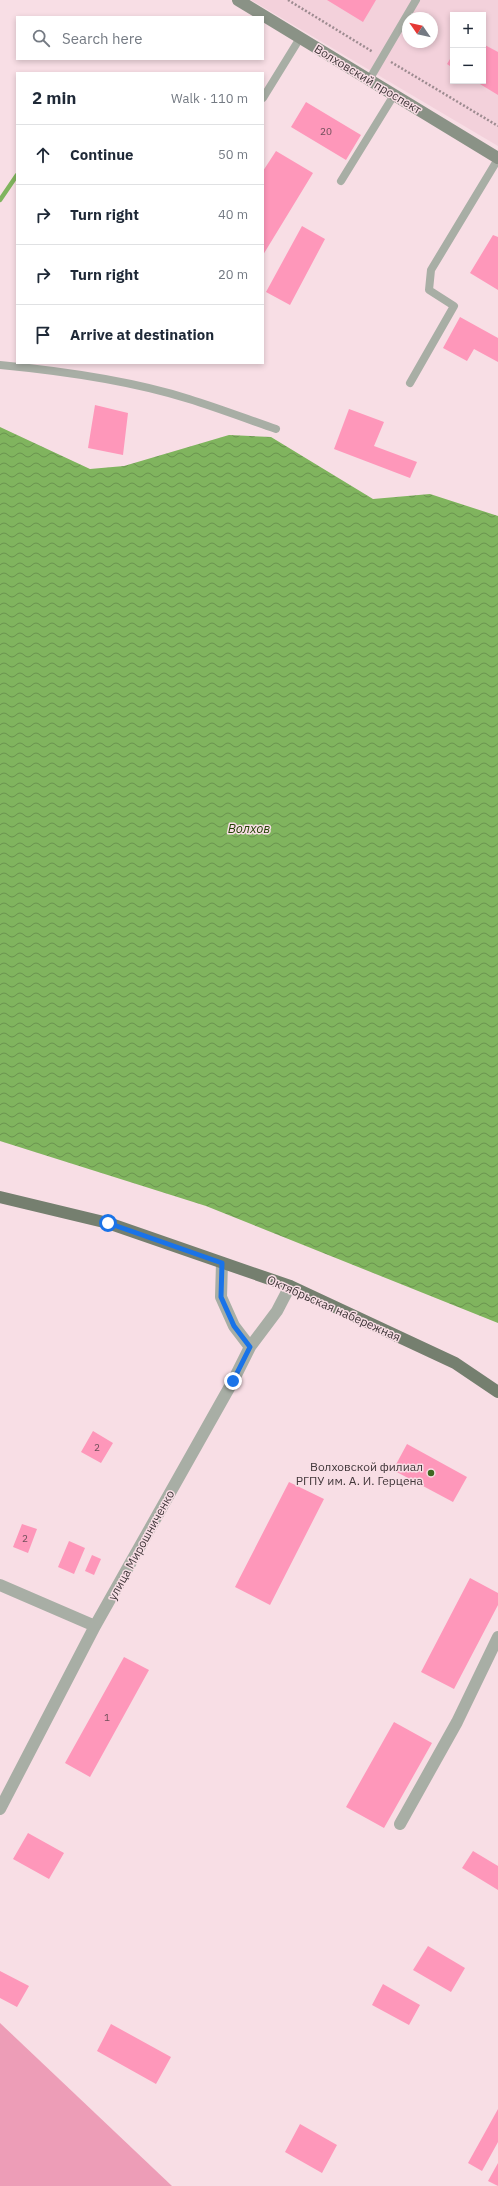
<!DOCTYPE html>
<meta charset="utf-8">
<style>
body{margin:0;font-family:"IBM Plex Sans",sans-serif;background:#f6f6f7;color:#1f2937}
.controls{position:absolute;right:12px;top:12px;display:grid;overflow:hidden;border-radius:0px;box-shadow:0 2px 6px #0003}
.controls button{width:36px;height:36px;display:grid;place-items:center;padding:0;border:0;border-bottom:1px solid #e0e1e3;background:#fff;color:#1f2937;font:20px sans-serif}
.compass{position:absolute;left:402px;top:12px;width:36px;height:36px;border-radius:50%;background:#fff;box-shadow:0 2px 6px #0003;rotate:304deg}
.stop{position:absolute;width:12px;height:12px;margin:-9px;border:3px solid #1a73e8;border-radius:50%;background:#fff}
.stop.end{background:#1a73e8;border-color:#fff;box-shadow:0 1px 4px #0008}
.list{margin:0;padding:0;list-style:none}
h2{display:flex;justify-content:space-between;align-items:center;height:52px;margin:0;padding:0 16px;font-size:17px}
h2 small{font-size:13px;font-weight:400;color:#747a83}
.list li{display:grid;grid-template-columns:26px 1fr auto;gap:12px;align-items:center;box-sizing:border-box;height:60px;padding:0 16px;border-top:1px solid #e0e1e3}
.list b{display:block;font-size:15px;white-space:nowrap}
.list em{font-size:13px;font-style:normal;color:#747a83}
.icon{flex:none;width:22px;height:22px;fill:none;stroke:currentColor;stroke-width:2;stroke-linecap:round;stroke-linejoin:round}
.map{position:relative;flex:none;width:498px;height:2186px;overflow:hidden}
.search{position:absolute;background:#fff;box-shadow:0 2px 6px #0003;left:16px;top:16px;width:248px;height:44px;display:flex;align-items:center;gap:10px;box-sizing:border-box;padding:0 14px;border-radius:0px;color:#747a83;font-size:15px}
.panel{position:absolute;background:#fff;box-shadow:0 2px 6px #0003;left:16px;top:72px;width:248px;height:292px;border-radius:0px}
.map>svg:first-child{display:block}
.built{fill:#f3d1db;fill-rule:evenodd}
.grass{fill:#ed9db7}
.water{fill:url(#water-waves)}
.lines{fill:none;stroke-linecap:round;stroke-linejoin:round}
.stream{stroke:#80b45e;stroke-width:4.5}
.building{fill:#fe97ba}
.path{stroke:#9d8b90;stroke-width:2.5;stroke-dasharray:2 2;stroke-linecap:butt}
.lane{stroke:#a8aea5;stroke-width:8}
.street{stroke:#a8aea5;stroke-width:12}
.secondary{stroke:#8a9286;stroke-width:12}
.primary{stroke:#757f6f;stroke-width:12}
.route{stroke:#1a73e8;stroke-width:5}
.poi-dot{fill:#406722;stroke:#f8dee5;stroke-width:1.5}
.labels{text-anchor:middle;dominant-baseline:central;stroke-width:3;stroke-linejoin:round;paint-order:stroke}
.number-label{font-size:10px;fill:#704f5a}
.street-label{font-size:12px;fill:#41373a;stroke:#f8dee5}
.poi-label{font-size:12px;fill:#41373a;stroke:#f8dee5;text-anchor:end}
.water-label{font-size:13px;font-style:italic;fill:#224203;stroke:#f8dee5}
</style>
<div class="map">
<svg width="498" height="2186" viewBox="0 0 498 2186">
<defs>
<pattern id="water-waves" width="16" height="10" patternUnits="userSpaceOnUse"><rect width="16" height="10" fill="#80b45e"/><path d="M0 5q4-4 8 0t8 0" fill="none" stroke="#6a934f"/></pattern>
</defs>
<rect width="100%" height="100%" fill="#f8dee5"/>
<path class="built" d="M 251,0 L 498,0 L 498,146 ZM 453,15 L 483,15 L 483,81 L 453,81 ZM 408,18 L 432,18 L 432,42 L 408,42 Z"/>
<path class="grass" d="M 0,2023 L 172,2186 L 0,2186 Z"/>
<path class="water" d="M 0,427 L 90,469 L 124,466 L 229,435 L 271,437 L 373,499 L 430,494 L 498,516 L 498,1323 L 206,1206 L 0,1141 Z"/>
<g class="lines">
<path class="stream" d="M 0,200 L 17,175"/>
</g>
<path class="building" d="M 327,0 L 376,0 L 363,22 Z
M 483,44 L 498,52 L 498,95 L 475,81 L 483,81 Z
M 453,54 L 453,68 L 447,64 Z
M 306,102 L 361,135 L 346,160 L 291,127 Z
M 276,151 L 313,173 L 263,255 L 263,171 Z
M 302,226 L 325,239 L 290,305 L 266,292 Z
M 493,235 L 498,237 L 498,290 L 470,273 Z
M 460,317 L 498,338 L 498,362 L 474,349 L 467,361 L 443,348 Z
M 95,405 L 128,413 L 123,455 L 88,448 Z
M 349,409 L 384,422 L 374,446 L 417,462 L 410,478 L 334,449 Z
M 93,1431 L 113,1443 L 101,1463 L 81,1452 Z
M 407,1444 L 467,1477 L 453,1502 L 393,1470 Z
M 289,1482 L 324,1499 L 270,1605 L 235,1587 Z
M 22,1524 L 37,1529 L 28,1553 L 13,1547 Z
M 69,1541 L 85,1548 L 74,1574 L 58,1567 Z
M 92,1555 L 101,1559 L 94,1575 L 85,1571 Z
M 470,1578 L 498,1593 L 498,1605 L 454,1689 L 421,1672 Z
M 124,1657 L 149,1670 L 90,1777 L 65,1763 Z
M 394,1722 L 432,1743 L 384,1828 L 346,1807 Z
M 28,1833 L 64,1853 L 49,1879 L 13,1859 Z
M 473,1851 L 498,1866 L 498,1890 L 462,1868 Z
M 428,1946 L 465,1968 L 451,1992 L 413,1970 Z
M 0,1971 L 29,1986 L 17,2007 L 0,1998 Z
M 383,1984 L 420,2005 L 409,2025 L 372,2005 Z
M 111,2024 L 171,2057 L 156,2084 L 97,2051 Z
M 498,2109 L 498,2142 L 482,2171 L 468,2163 Z
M 300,2124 L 337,2145 L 322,2173 L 285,2152 Z
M 498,2163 L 498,2186 L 488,2181 Z"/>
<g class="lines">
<path class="path" d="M 288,0 L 373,52
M 391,62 L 498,126"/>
<path class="lane" d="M 369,80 L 416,0
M 263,98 L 300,38
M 341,181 L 394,95
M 0,365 C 63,371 129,380 189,399 C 218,408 247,419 276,429
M 410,383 L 454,306 L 429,290 L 431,270 L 498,159"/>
<path class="street" d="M 222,1263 L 221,1297 L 234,1326 L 250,1347
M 0,1585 L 95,1626
M 0,1809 L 95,1626 L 233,1381 L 250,1347 L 277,1311 L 290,1286
M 400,1824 L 457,1722 L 498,1637"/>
<path class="secondary" d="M 238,0 L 498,158"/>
<path class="primary" d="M 0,1197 L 108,1223 L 290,1286 L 455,1363 L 498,1392"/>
</g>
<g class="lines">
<path class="route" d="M 108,1223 L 222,1263 L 221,1297 L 234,1326 L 250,1347 L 233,1381"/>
</g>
<circle class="poi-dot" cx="431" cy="1473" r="4"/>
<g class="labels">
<g class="number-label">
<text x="326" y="131">20</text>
<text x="97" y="1447">2</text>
<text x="25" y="1538">2</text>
<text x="107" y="1717">1</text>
</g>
<g class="street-label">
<text transform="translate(368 79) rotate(31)">Волховский проспект</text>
<text transform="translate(334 1308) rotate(24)">Октябрьская набережная</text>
<text transform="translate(141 1545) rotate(-61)">улица Мирошниченко</text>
</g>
<g class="poi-label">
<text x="423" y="1466">Волховской филиал<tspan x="423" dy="14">РГПУ им. А. И. Герцена</tspan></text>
</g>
<g class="water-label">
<text x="249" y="828">Волхов</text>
</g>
</g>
</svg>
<div class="controls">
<button>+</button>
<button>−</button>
</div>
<svg class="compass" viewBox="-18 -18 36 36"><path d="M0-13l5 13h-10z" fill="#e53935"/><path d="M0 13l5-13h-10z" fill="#747a83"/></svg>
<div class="stop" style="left:108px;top:1223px"></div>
<div class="stop end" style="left:233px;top:1381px"></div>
<div class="search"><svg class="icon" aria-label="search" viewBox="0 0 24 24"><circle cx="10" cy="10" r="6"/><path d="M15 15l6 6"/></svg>Search here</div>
<section class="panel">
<h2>2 min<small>Walk · 110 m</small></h2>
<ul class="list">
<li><svg class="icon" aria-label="ahead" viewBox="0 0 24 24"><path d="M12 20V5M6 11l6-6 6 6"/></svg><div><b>Continue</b></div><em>50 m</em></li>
<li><svg class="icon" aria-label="right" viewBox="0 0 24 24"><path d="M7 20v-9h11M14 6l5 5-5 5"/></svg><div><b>Turn right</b></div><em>40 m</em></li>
<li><svg class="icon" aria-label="right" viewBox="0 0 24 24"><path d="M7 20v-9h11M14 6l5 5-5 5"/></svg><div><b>Turn right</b></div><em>20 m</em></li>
<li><svg class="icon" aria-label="arrive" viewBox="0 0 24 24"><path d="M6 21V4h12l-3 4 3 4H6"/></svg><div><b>Arrive at destination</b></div></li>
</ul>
</section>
</div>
